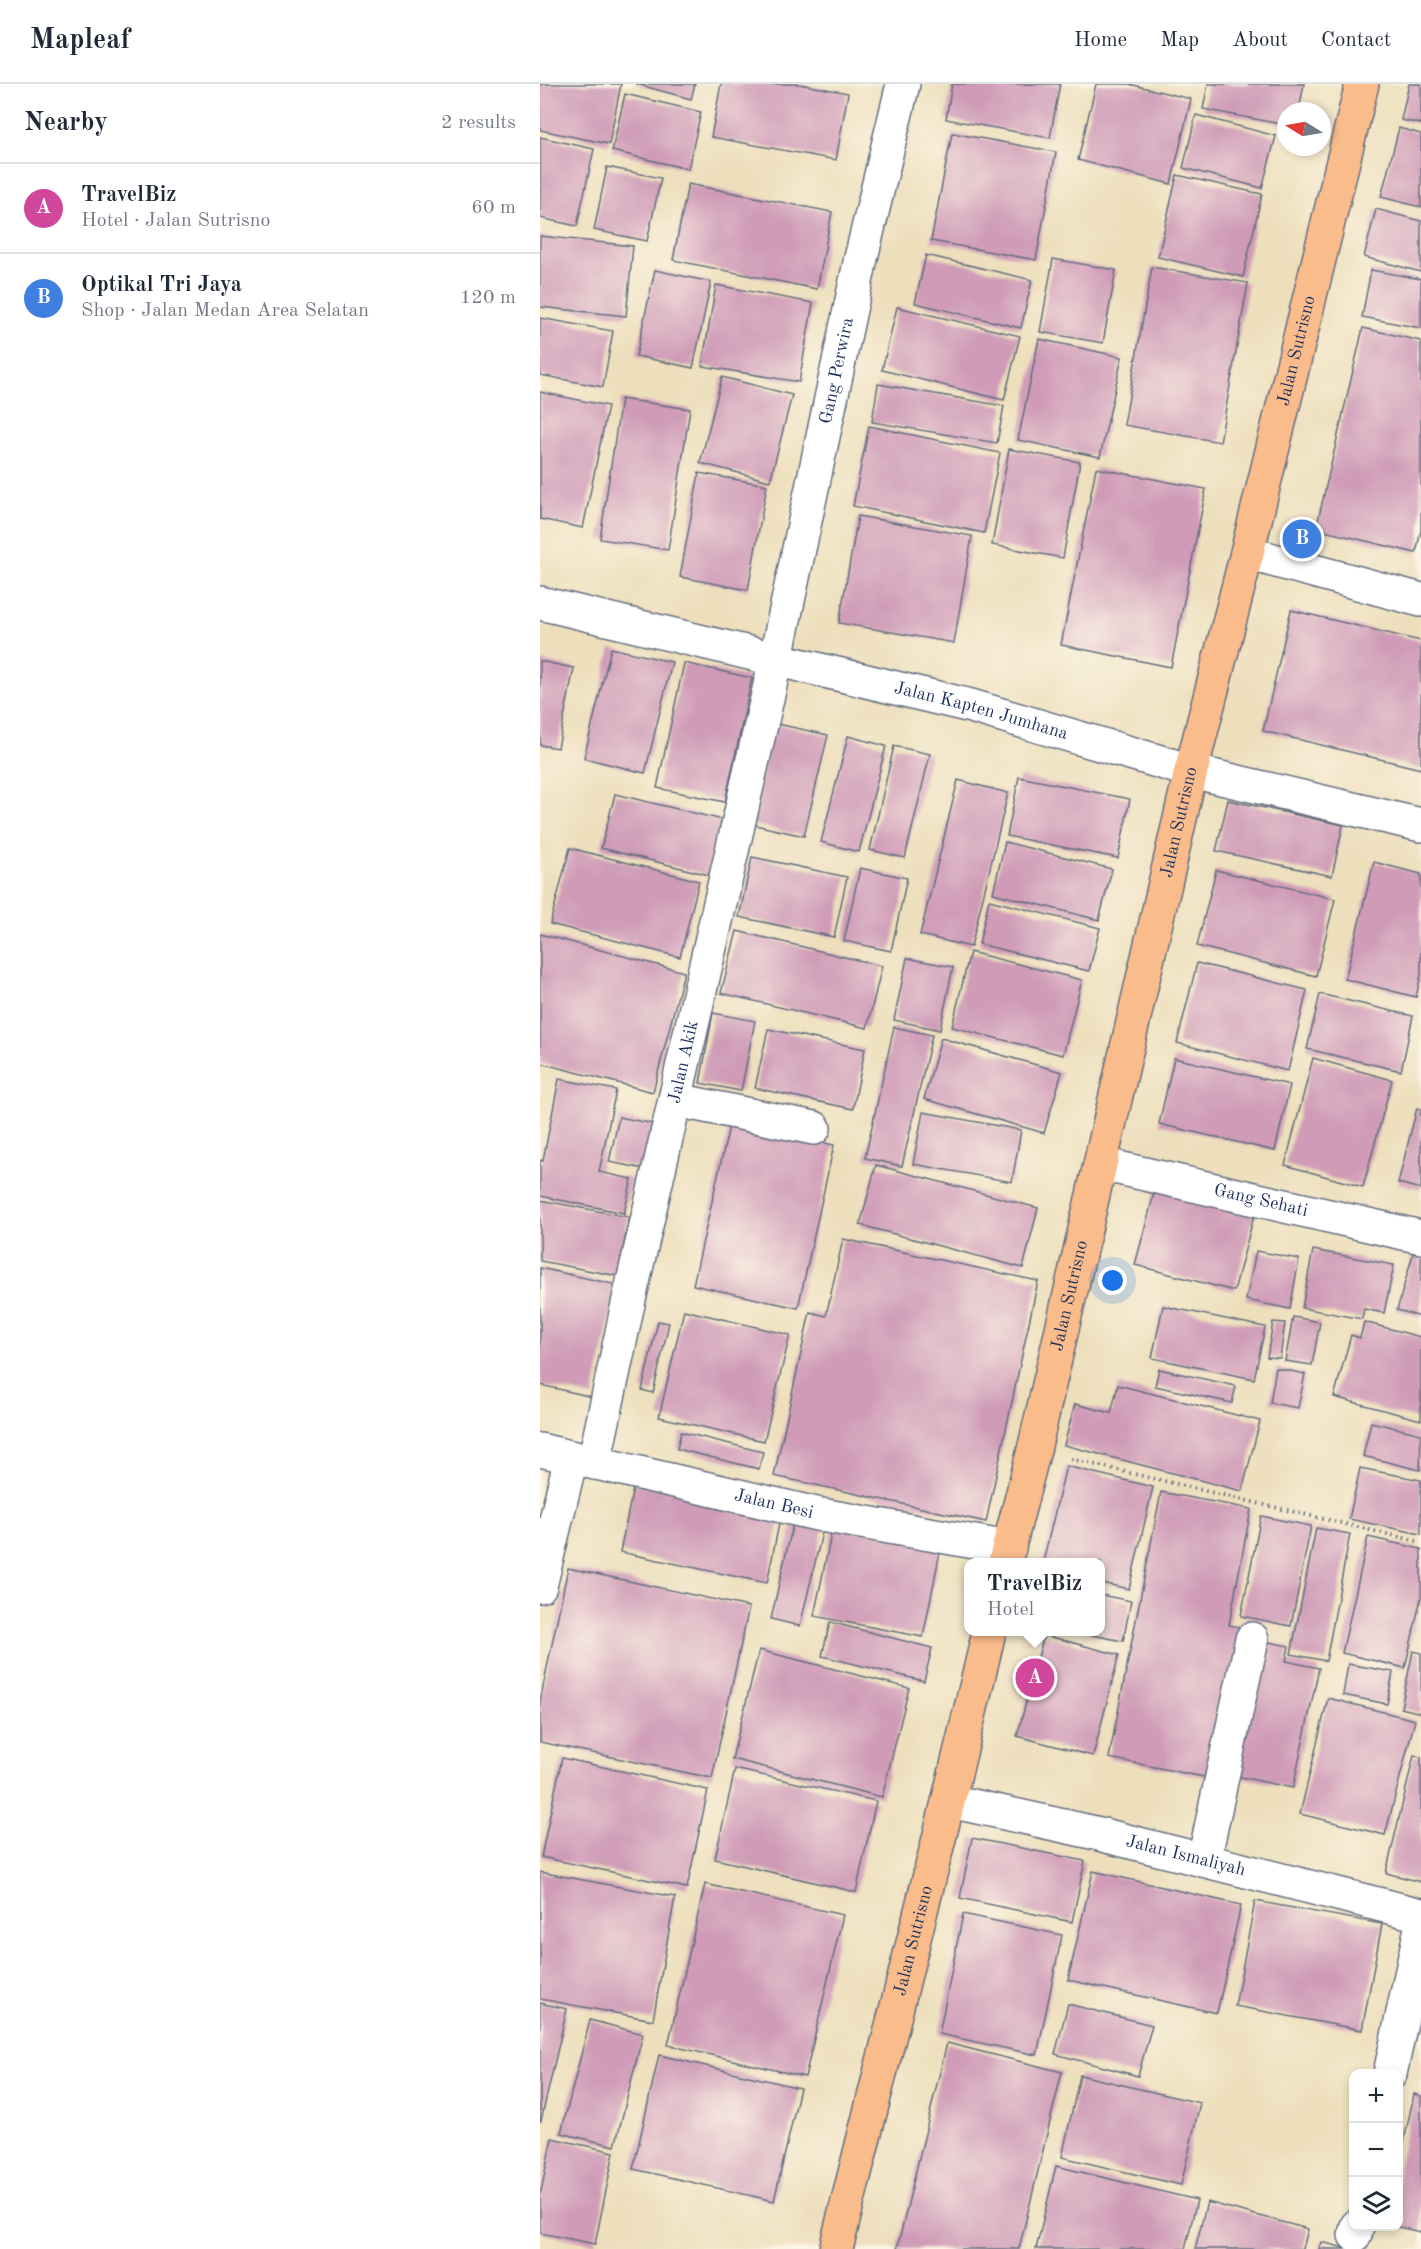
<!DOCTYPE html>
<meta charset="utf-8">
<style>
body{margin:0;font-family:"Old Standard TT",serif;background:#f6f6f7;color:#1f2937}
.controls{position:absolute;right:18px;bottom:18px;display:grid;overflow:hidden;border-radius:12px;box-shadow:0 3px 9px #0003}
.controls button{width:54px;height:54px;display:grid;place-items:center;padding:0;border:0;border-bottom:2px solid #e0e1e3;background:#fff;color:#1f2937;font:30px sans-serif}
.compass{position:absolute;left:737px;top:18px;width:54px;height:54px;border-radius:50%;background:#fff;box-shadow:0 3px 9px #0003;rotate:281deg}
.you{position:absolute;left:573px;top:1197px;width:21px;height:21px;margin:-15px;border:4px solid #fff;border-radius:50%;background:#1a73e8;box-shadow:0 0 0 9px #1a73e833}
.badge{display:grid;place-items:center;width:39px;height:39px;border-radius:50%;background:#ea580c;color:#fff;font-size:20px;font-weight:700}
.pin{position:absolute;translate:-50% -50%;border:3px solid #fff;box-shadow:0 2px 6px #0006}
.popup{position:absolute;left:424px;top:1474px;width:141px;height:78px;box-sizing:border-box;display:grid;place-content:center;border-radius:12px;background:#fff;filter:drop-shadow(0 2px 4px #0005);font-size:20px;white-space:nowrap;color:#747a83}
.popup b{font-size:22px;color:#1f2937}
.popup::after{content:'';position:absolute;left:50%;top:100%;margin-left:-12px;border:12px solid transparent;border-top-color:#fff}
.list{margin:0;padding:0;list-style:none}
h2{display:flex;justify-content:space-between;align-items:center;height:78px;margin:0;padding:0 24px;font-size:26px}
h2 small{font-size:20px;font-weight:400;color:#747a83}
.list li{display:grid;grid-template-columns:39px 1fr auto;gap:18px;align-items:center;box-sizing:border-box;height:90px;padding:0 24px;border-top:2px solid #e0e1e3}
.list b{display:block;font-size:22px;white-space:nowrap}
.list p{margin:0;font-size:20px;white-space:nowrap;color:#747a83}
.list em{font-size:20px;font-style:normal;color:#747a83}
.icon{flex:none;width:33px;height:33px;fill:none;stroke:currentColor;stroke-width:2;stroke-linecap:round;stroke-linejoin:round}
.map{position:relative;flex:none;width:881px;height:2165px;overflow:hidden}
header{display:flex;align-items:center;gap:36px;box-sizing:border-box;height:84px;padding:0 30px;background:#fff;border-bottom:2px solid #e0e1e3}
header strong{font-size:28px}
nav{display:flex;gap:33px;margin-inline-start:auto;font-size:21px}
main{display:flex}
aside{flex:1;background:#fff}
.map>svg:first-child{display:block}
.building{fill:#cf9bb7}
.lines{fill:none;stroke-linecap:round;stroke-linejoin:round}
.minor-casing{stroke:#646d7f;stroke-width:36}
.tertiary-casing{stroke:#646d7f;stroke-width:36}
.primary-casing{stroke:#646d7f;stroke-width:36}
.path{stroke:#646d7f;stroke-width:4;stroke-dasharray:1.5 4.5;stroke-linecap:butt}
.minor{stroke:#fff;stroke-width:33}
.tertiary{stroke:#fff;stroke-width:33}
.primary{stroke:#fabc8b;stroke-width:33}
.labels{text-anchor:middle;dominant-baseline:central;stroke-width:5;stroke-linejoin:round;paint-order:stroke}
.street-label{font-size:18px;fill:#1b2f5e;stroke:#fcf5e5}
</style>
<header>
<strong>Mapleaf</strong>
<nav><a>Home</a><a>Map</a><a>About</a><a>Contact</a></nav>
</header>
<main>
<aside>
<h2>Nearby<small>2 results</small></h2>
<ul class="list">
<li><span class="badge" style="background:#d1479c">A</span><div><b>TravelBiz</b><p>Hotel · Jalan Sutrisno</p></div><em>60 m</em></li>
<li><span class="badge" style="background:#3f7fe0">B</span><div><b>Optikal Tri Jaya</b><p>Shop · Jalan Medan Area Selatan</p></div><em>120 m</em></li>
</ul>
</aside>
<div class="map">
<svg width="881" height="2165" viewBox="0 0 881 2165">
<rect width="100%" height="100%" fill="#fcf5e5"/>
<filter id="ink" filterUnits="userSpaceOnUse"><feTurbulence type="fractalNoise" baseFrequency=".0167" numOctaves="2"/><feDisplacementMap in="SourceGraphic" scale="12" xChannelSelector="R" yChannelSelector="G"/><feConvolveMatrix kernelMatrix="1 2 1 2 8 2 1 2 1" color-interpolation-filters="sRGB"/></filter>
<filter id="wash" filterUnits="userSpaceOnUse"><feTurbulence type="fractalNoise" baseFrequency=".008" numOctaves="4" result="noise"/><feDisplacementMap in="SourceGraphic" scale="24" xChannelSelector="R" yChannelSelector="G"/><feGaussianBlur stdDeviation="1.35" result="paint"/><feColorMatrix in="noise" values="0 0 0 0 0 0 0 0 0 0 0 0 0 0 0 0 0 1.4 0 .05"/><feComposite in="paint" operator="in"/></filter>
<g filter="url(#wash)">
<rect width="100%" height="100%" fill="#eddfbc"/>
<g id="blocks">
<path class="building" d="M 0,0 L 81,0 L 69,60 L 0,46 Z
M 96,0 L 155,0 L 151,15 Z
M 181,0 L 259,0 L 308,9 L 296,76 L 171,53 Z
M 412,0 L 520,0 L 510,54 L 406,35 Z
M 556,0 L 589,0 L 651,15 L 631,100 L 538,76 Z
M 668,0 L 764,0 L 759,27 L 746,27 L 746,41 L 663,25 Z
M 869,0 L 881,0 L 881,40 L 861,36 Z
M 85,10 L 161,28 L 148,85 L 72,67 Z
M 656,31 L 736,52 L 722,104 L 643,84 Z
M 859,44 L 881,50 L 881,123 L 841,113 Z
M 412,49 L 516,68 L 496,176 L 391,157 Z
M 0,53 L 54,65 L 37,142 L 0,134 Z
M 67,83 L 121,94 L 107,157 L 54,146 Z
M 637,91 L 722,110 L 703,193 L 618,173 Z
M 148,100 L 292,128 L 277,205 L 133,176 Z
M 836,125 L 881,137 L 881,188 L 824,173 Z
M 0,152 L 93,162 L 86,232 L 0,223 Z
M 386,171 L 492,196 L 481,244 L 375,219 Z
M 513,175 L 576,186 L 563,259 L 500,248 Z
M 612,183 L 708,199 L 680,358 L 584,341 Z
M 115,186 L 171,198 L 153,284 L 96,272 Z
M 831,186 L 881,195 L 881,244 L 822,233 Z
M 176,201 L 273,219 L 259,298 L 162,282 Z
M 357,223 L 480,252 L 464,316 L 342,286 Z
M 0,234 L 73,247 L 63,303 L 0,291 Z
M 823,244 L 881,257 L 881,446 L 876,469 L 776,445 Z
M 499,255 L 582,273 L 560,373 L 478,356 Z
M 182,293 L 252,311 L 230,397 L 160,379 Z
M 338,300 L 464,322 L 457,359 L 332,338 Z
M 0,308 L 68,322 L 43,444 L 0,435 Z
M 81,315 L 150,325 L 128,466 L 60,455 Z
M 329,342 L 460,369 L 444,449 L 313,422 Z
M 469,365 L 540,378 L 523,474 L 452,461 Z
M 556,384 L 666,405 L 631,583 L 521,561 Z
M 159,389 L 227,401 L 208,506 L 140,493 Z
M 318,432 L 432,452 L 414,559 L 299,539 Z
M 751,526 L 881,557 L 881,685 L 723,647 Z
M 71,564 L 132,578 L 105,689 L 44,674 Z
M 0,577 L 34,584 L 18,664 L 0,661 Z
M 144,579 L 212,594 L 185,718 L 117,704 Z
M 233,639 L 288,651 L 264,752 L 211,740 Z
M 308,652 L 346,662 L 319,768 L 281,758 Z
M 354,662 L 390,670 L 365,774 L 330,766 Z
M 479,693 L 590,715 L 578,774 L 467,752 Z
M 418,696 L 468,709 L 431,863 L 380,851 Z
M 75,710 L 183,736 L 169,791 L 61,764 Z
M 688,716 L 803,741 L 792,792 L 676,767 Z
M 465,758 L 572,785 L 559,836 L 453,809 Z
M 30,764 L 159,797 L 140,873 L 10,840 Z
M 212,773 L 307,793 L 294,853 L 199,833 Z
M 834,778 L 881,790 L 881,891 L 876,913 L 805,895 Z
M 320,784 L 367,794 L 351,867 L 304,857 Z
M 676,786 L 795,815 L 776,892 L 657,862 Z
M 449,816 L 560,844 L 549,887 L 439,860 Z
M 197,847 L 342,882 L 327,944 L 181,909 Z
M 0,850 L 144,888 L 113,1008 L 0,979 Z
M 430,868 L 542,896 L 523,971 L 412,943 Z
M 367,874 L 413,883 L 400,946 L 354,936 Z
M 657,879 L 767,906 L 748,987 L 637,959 Z
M 780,910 L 873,932 L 861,987 L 767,965 Z
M 173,929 L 215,937 L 201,1007 L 160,999 Z
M 354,943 L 392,951 L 362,1082 L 325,1074 Z
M 228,945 L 325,965 L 313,1025 L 215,1004 Z
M 401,954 L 522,988 L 504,1049 L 384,1015 Z
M 634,974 L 750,1001 L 735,1067 L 619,1040 Z
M 773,974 L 852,996 L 823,1103 L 745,1081 Z
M 19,995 L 76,1006 L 59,1088 L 92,1095 L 84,1129 L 0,1112 L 0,1076 L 3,1077 Z
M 877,1024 L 881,1025 L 881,1105 L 858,1099 Z
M 383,1028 L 481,1046 L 472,1098 L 373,1080 Z
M 79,1033 L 119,1041 L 110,1086 L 69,1078 Z
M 190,1038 L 294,1061 L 258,1224 L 153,1201 Z
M 336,1081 L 498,1124 L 483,1184 L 320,1141 Z
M 616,1102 L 715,1128 L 694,1207 L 595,1181 Z
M 0,1116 L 89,1133 L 78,1192 L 0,1177 Z
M 303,1155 L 498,1197 L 446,1438 L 234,1392 L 270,1228 L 286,1232 Z
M 877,1156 L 881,1157 L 881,1233 L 857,1226 Z
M 773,1166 L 854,1181 L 844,1229 L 824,1225 L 822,1235 L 762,1224 Z
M 716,1167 L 759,1175 L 750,1225 L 706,1216 Z
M 0,1184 L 77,1201 L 53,1313 L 0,1301 Z
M 623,1222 L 725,1243 L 714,1295 L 612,1274 Z
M 144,1226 L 250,1251 L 224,1357 L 119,1333 Z
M 753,1233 L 780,1238 L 772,1281 L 745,1277 Z
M 118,1237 L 129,1239 L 113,1309 L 102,1306 Z
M 733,1238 L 745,1239 L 740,1274 L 727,1273 Z
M 824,1238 L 881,1253 L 881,1336 L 794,1313 L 811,1251 L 820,1254 Z
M 736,1284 L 765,1290 L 758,1324 L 730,1319 Z
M 619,1285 L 696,1302 L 692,1319 L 615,1302 Z
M 578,1301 L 720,1337 L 702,1407 L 524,1361 L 535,1320 L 571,1329 Z
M 831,1338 L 881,1350 L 880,1386 L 823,1372 Z
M 141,1348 L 223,1368 L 219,1385 L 137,1365 Z
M 526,1382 L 613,1403 L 589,1505 L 561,1499 L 561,1478 L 503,1478 Z
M 820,1384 L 881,1396 L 881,1450 L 809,1435 Z
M 94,1400 L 241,1430 L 227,1499 L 80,1468 Z
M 621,1408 L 711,1425 L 689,1541 L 709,1545 L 679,1696 L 569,1674 Z
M 721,1432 L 771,1442 L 751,1542 L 701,1532 Z
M 253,1439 L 283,1445 L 260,1542 L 231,1535 Z
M 293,1441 L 401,1463 L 383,1553 L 274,1532 Z
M 776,1444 L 810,1450 L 786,1577 L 751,1570 Z
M 828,1453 L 881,1465 L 881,1514 L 865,1584 L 802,1569 Z
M 28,1484 L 209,1523 L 172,1694 L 0,1658 L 0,1617 Z
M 561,1511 L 591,1517 L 583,1557 L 542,1549 L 561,1548 Z
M 290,1538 L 392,1564 L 384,1597 L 282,1572 Z
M 504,1551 L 579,1571 L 553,1672 L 477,1652 Z
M 719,1556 L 749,1562 L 746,1577 L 779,1584 L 753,1704 L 691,1691 Z
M 219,1566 L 369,1604 L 342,1713 L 192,1675 Z
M 873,1567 L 881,1569 L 881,1629 L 861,1624 Z
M 808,1580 L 853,1588 L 847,1620 L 803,1611 Z
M 788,1614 L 875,1636 L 845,1751 L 760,1730 Z
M 874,1671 L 881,1673 L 881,1798 L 846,1789 Z
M 22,1674 L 168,1706 L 147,1804 L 1,1773 Z
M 195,1685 L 336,1717 L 316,1808 L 175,1775 Z
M 432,1754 L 545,1777 L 532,1838 L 420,1814 Z
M 553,1787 L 701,1821 L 677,1929 L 528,1896 Z
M 0,1788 L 135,1813 L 113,1936 L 0,1915 Z
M 165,1800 L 303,1831 L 265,1993 L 128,1961 Z
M 715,1817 L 842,1840 L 822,1946 L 695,1922 Z
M 423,1830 L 522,1851 L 497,1971 L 399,1950 Z
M 0,1919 L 27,1925 L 1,2037 L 0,2037 Z
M 528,1920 L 612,1941 L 598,1992 L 515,1970 Z
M 50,1936 L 103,1950 L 75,2062 L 21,2049 Z
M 407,1959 L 522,1988 L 479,2165 L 357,2165 Z
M 119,1971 L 260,2004 L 234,2117 L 93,2085 Z
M 540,1991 L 660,2019 L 641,2101 L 522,2073 Z
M 874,2010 L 881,2012 L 881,2148 L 858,2143 L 858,2085 Z
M 12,2054 L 74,2068 L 55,2160 L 0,2149 L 0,2112 Z
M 516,2082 L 657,2116 L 645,2165 L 496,2165 Z
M 667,2118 L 768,2145 L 763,2165 L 655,2165 Z
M 781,2158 L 805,2164 L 805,2165 L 779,2165 Z"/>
</g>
</g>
<g filter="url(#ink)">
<use href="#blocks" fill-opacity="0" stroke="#646d7f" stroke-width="1.5"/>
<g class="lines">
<g class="minor-casing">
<g id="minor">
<path d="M 707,469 L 881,516"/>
<path d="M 651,687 L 881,741"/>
<path d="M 136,1016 L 274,1044"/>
<path id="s1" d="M 561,1080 L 881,1153"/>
<path id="s2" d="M 0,1366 L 281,1431 L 469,1464"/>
<path id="s3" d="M 54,1379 L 88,1220 L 229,606 L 321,174 L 363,0"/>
<path d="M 0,1502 L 31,1374"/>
<path d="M 664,1776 L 712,1555"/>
<path d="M 850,1990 L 881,1844"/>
<path d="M 815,2151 L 817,2142"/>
</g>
</g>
<g class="tertiary-casing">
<g id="tertiary">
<path id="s4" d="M 0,519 L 431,622 L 651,687"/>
<path id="s5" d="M 410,1717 L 551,1748 L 881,1831"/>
</g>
</g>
<g class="primary-casing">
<g id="primary">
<path id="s6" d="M 465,1478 L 494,1366 L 651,687 L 707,469 L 822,0"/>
<path id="s7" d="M 296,2165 C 347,1959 401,1754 449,1548"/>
</g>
</g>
<path class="path" d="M 531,1375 L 881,1458"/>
<use href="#minor" class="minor"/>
<use href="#tertiary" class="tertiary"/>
<use href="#primary" class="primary"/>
</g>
</g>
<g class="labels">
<g class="street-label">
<text stroke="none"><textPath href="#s6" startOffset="1246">Jalan Sutrisno</textPath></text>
<text stroke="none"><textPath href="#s3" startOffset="1119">Gang Perwira</textPath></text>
<text stroke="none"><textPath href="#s4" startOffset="454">Jalan Kapten Jumhana</textPath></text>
<text stroke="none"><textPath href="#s6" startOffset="760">Jalan Sutrisno</textPath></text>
<text stroke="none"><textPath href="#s3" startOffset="411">Jalan Akik</textPath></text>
<text stroke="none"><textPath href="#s1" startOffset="164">Gang Sehati</textPath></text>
<text stroke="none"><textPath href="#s6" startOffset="274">Jalan Sutrisno</textPath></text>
<text stroke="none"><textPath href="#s2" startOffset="240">Jalan Besi</textPath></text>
<text stroke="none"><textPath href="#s5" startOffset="242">Jalan Ismaliyah</textPath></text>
<text stroke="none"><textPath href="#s7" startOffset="318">Jalan Sutrisno</textPath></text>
</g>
</g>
</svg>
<div class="controls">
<button>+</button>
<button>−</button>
<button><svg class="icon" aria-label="layers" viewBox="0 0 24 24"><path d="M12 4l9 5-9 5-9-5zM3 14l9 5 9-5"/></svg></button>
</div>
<svg class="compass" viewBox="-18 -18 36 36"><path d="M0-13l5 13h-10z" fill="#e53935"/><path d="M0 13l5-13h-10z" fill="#747a83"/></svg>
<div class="you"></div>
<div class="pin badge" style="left:495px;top:1594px;background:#d1479c">A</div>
<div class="popup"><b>TravelBiz</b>Hotel</div>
<div class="pin badge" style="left:762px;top:455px;background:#3f7fe0">B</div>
</div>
</main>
